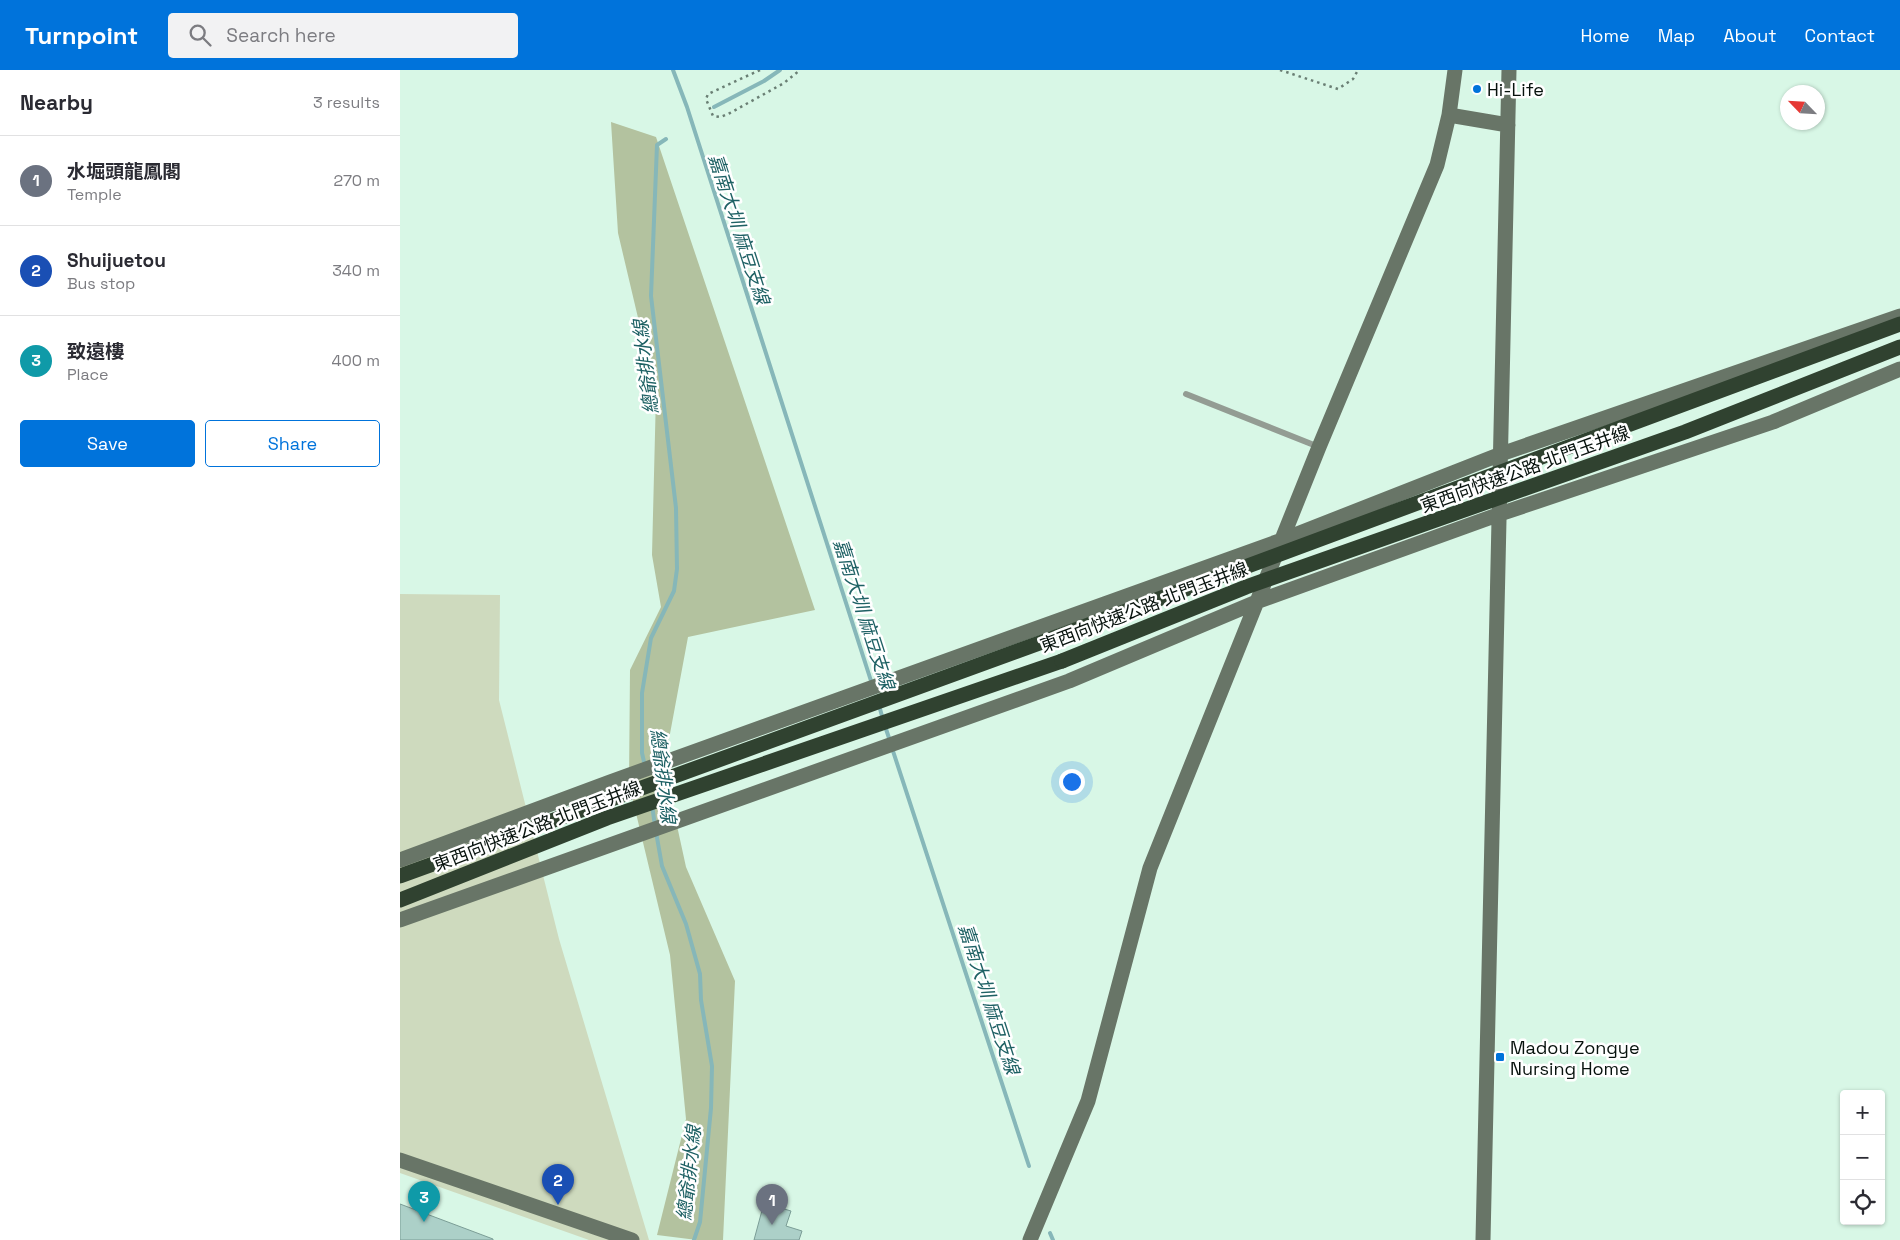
<!DOCTYPE html>
<meta charset="utf-8">
<style>
body{margin:0;font-family:"Space Grotesk","Noto Sans TC",sans-serif;background:#f2f2f3;color:#2b2b33}
.controls{position:absolute;right:15px;bottom:15px;display:grid;overflow:hidden;border-radius:5px;box-shadow:0 1px 4px #0004}
.controls button{width:45px;height:45px;display:grid;place-items:center;padding:0;border:0;border-bottom:1px solid #e1e1e2;background:#fff;color:#2b2b33;font:25px sans-serif}
.compass{position:absolute;left:1380px;top:15px;width:45px;height:45px;border-radius:50%;background:#fff;box-shadow:0 1px 4px #0004;rotate:295deg}
.you{position:absolute;left:671px;top:711px;width:18px;height:18px;margin:-12px;border:4px solid #fff;border-radius:50%;background:#1a73e8;box-shadow:0 0 0 8px #1a73e833}
.badge{display:grid;place-items:center;width:32px;height:32px;border-radius:50%;background:#0073db;color:#fff;font-size:16px;font-weight:700}
.pin{position:absolute;translate:-50% -41px;filter:drop-shadow(0 1px 2px #0008)}
.pin::after{content:'';position:absolute;top:26px;width:18px;height:15px;background:inherit;clip-path:polygon(0 0,100% 0,50% 100%)}
.list{margin:0;padding:0;list-style:none}
h2{display:flex;justify-content:space-between;align-items:center;height:65px;margin:0;padding:0 20px;font-size:21px}
h2 small{font-size:16px;font-weight:400;color:#7c7c81}
.list li{display:grid;grid-template-columns:32px 1fr auto;gap:15px;align-items:center;box-sizing:border-box;height:90px;padding:0 20px;border-top:1px solid #e1e1e2}
.list b{display:block;font-size:19px;white-space:nowrap}
.list p{margin:0;font-size:16px;white-space:nowrap;color:#7c7c81}
.list em{font-size:16px;font-style:normal;color:#7c7c81}
.actions{display:flex;gap:10px;padding:15px 20px}
.actions a{flex:1;padding:11px 0;border:1px solid #0073db;border-radius:5px;text-align:center;font-size:18px;color:#0073db}
.actions .main{background:#0073db;color:#fff}
.icon{flex:none;width:28px;height:28px;fill:none;stroke:currentColor;stroke-width:2;stroke-linecap:round;stroke-linejoin:round}
.map{position:relative;flex:none;width:1500px;height:1170px;overflow:hidden}
header{display:flex;align-items:center;gap:30px;box-sizing:border-box;height:70px;padding:0 25px;background:#0073db;color:#fff}
header strong{font-size:24px}
nav{display:flex;gap:28px;margin-inline-start:auto;font-size:18px}
.search{width:350px;height:45px;background:#f2f2f3;display:flex;align-items:center;gap:12px;box-sizing:border-box;padding:0 18px;border-radius:5px;color:#7c7c81;font-size:19px}
main{display:flex}
aside{flex:1;background:#fff}
.map>svg:first-child{display:block}
.green{fill:#cedabe}
.forest{fill:#b3c29f}
.lines{fill:none;stroke-linecap:round;stroke-linejoin:round}
.stream{stroke:#86b7b9;stroke-width:4}
.building{fill:#acd0c8;stroke:#7b9d96}
.path{stroke:#6a7f74;stroke-width:2.5;stroke-dasharray:2.5 4;stroke-linecap:butt}
.lane{stroke:#939c93;stroke-width:6}
.secondary{stroke:#687567;stroke-width:15}
.highway{stroke:#304230;stroke-width:15}
.highway-bridge{stroke:#304230;stroke-width:15}
.poi-dot{fill:#0073db;stroke:#fff;stroke-width:2}
.labels{text-anchor:middle;dominant-baseline:central;stroke-width:5;stroke-linejoin:round;paint-order:stroke}
.poi-label{font-size:18px;fill:#07120d;stroke:#fff;text-anchor:start}
.street-label{font-size:18px;fill:#07120d;stroke:#fff}
.water-label{font-size:19px;font-style:italic;fill:#1e6164;stroke:#fff}
</style>
<header>
<strong>Turnpoint</strong>
<div class="search"><svg class="icon" aria-label="search" viewBox="0 0 24 24"><circle cx="10" cy="10" r="6"/><path d="M15 15l6 6"/></svg>Search here</div>
<nav><a>Home</a><a>Map</a><a>About</a><a>Contact</a></nav>
</header>
<main>
<aside>
<h2>Nearby<small>3 results</small></h2>
<ul class="list">
<li><span class="badge" style="background:#6b7280">1</span><div><b>水堀頭龍鳳閣</b><p>Temple</p></div><em>270 m</em></li>
<li><span class="badge" style="background:#1a4fb4">2</span><div><b>Shuijuetou</b><p>Bus stop</p></div><em>340 m</em></li>
<li><span class="badge" style="background:#0f9aa8">3</span><div><b>致遠樓</b><p>Place</p></div><em>400 m</em></li>
</ul>
<div class="actions"><a class="main">Save</a><a>Share</a></div>
</aside>
<div class="map">
<svg width="1500" height="1170" viewBox="0 0 1500 1170">
<rect width="100%" height="100%" fill="#d8f7e6"/>
<path class="green" d="M 0,524 L 100,525 L 99,630 L 159,869 L 249,1170 L 189,1170 L 0,1103 Z"/>
<path class="forest" d="M 211,52 L 256,67 L 415,540 L 288,567 L 264,696 L 286,797 L 335,911 L 323,1170 L 297,1170 L 257,1165 L 286,1049 L 270,885 L 229,714 L 230,600 L 261,537 L 252,485 L 256,324 L 218,163 Z"/>
<g class="lines">
<path class="stream" d="M 273,0 L 287,37 L 472,614
M 314,37 L 364,11 L 380,0
M 479,635 L 483,650
M 485,656 L 490,671
M 492,678 L 629,1096
M 245,696 L 242,683 L 242,623 L 251,568 L 274,521 L 277,499 L 276,438 L 251,226 L 257,75 L 266,69
M 252,735 L 255,756
M 256,762 L 262,796 L 286,854 L 300,904 L 301,930 L 312,996 L 311,1038 L 300,1152 L 294,1170
M 650,1163 L 653,1170"/>
</g>
<path class="building" d="M 364,1133 L 391,1141 L 386,1156 L 402,1161 L 399,1170 L 354,1170 Z
M 0,1134 L 93,1169 L 93,1170 L 0,1170 Z"/>
<g class="lines">
<path class="path" d="M 360,0 L 308,24 L 306,29 L 313,46 L 321,47 L 330,43 L 384,13 L 400,0
M 880,0 L 938,19 L 953,9 L 958,0"/>
<path class="lane" d="M 786,324 L 919,377"/>
<path class="secondary" d="M 1049,45 L 1108,55
M 0,790 L 210,712 L 882,470 L 1101,384 L 1500,246
M 0,850 L 669,611 L 859,531 L 1100,444 L 1373,352 L 1500,299
M 0,1090 L 232,1170
M 630,1170 L 688,1031 L 750,798 L 919,377 L 1037,95 L 1049,45 L 1055,0
M 1083,1170 L 1109,0"/>
<path class="highway" d="M 0,806 L 656,567
M 0,830 L 207,748 L 662,591"/>
<path class="highway-bridge" d="M 656,567 L 1500,254
M 662,591 L 846,517 L 1285,362 L 1500,277"/>
</g>
<g class="poi-dot">
<circle cx="1077" cy="19" r="5"/>
<rect x="1095" y="982" width="10" height="10" rx="2.5"/>
</g>
<g class="labels">
<g class="poi-label">
<text x="1087" y="19">Hi-Life</text>
<text x="1110" y="977">Madou Zongye<tspan x="1110" dy="21">Nursing Home</tspan></text>
</g>
<g class="street-label">
<text transform="translate(1125 399) rotate(-20)">東西向快速公路 北門玉井線</text>
<text transform="translate(744 537) rotate(-21)">東西向快速公路 北門玉井線</text>
<text transform="translate(137 756) rotate(-21)">東西向快速公路 北門玉井線</text>
</g>
<g class="water-label">
<text transform="translate(339 159) rotate(72)">嘉南大圳 麻豆支線</text>
<text transform="translate(246 297) rotate(-97)">總爺排水線</text>
<text transform="translate(464 544) rotate(72)">嘉南大圳 麻豆支線</text>
<text transform="translate(263 706) rotate(83)">總爺排水線</text>
<text transform="translate(589 929) rotate(72)">嘉南大圳 麻豆支線</text>
<text transform="translate(289 1103) rotate(-84)">總爺排水線</text>
</g>
</g>
</svg>
<div class="controls">
<button>+</button>
<button>−</button>
<button><svg class="icon" aria-label="locate" viewBox="0 0 24 24"><circle cx="12" cy="12" r="6"/><path d="M12 2v4M12 18v4M2 12h4M18 12h4"/></svg></button>
</div>
<svg class="compass" viewBox="-18 -18 36 36"><path d="M0-13l5 13h-10z" fill="#e53935"/><path d="M0 13l5-13h-10z" fill="#7c7c81"/></svg>
<div class="you"></div>
<div class="pin badge" style="left:372px;top:1155px;background:#6b7280">1</div>
<div class="pin badge" style="left:158px;top:1135px;background:#1a4fb4">2</div>
<div class="pin badge" style="left:24px;top:1152px;background:#0f9aa8">3</div>
</div>
</main>
